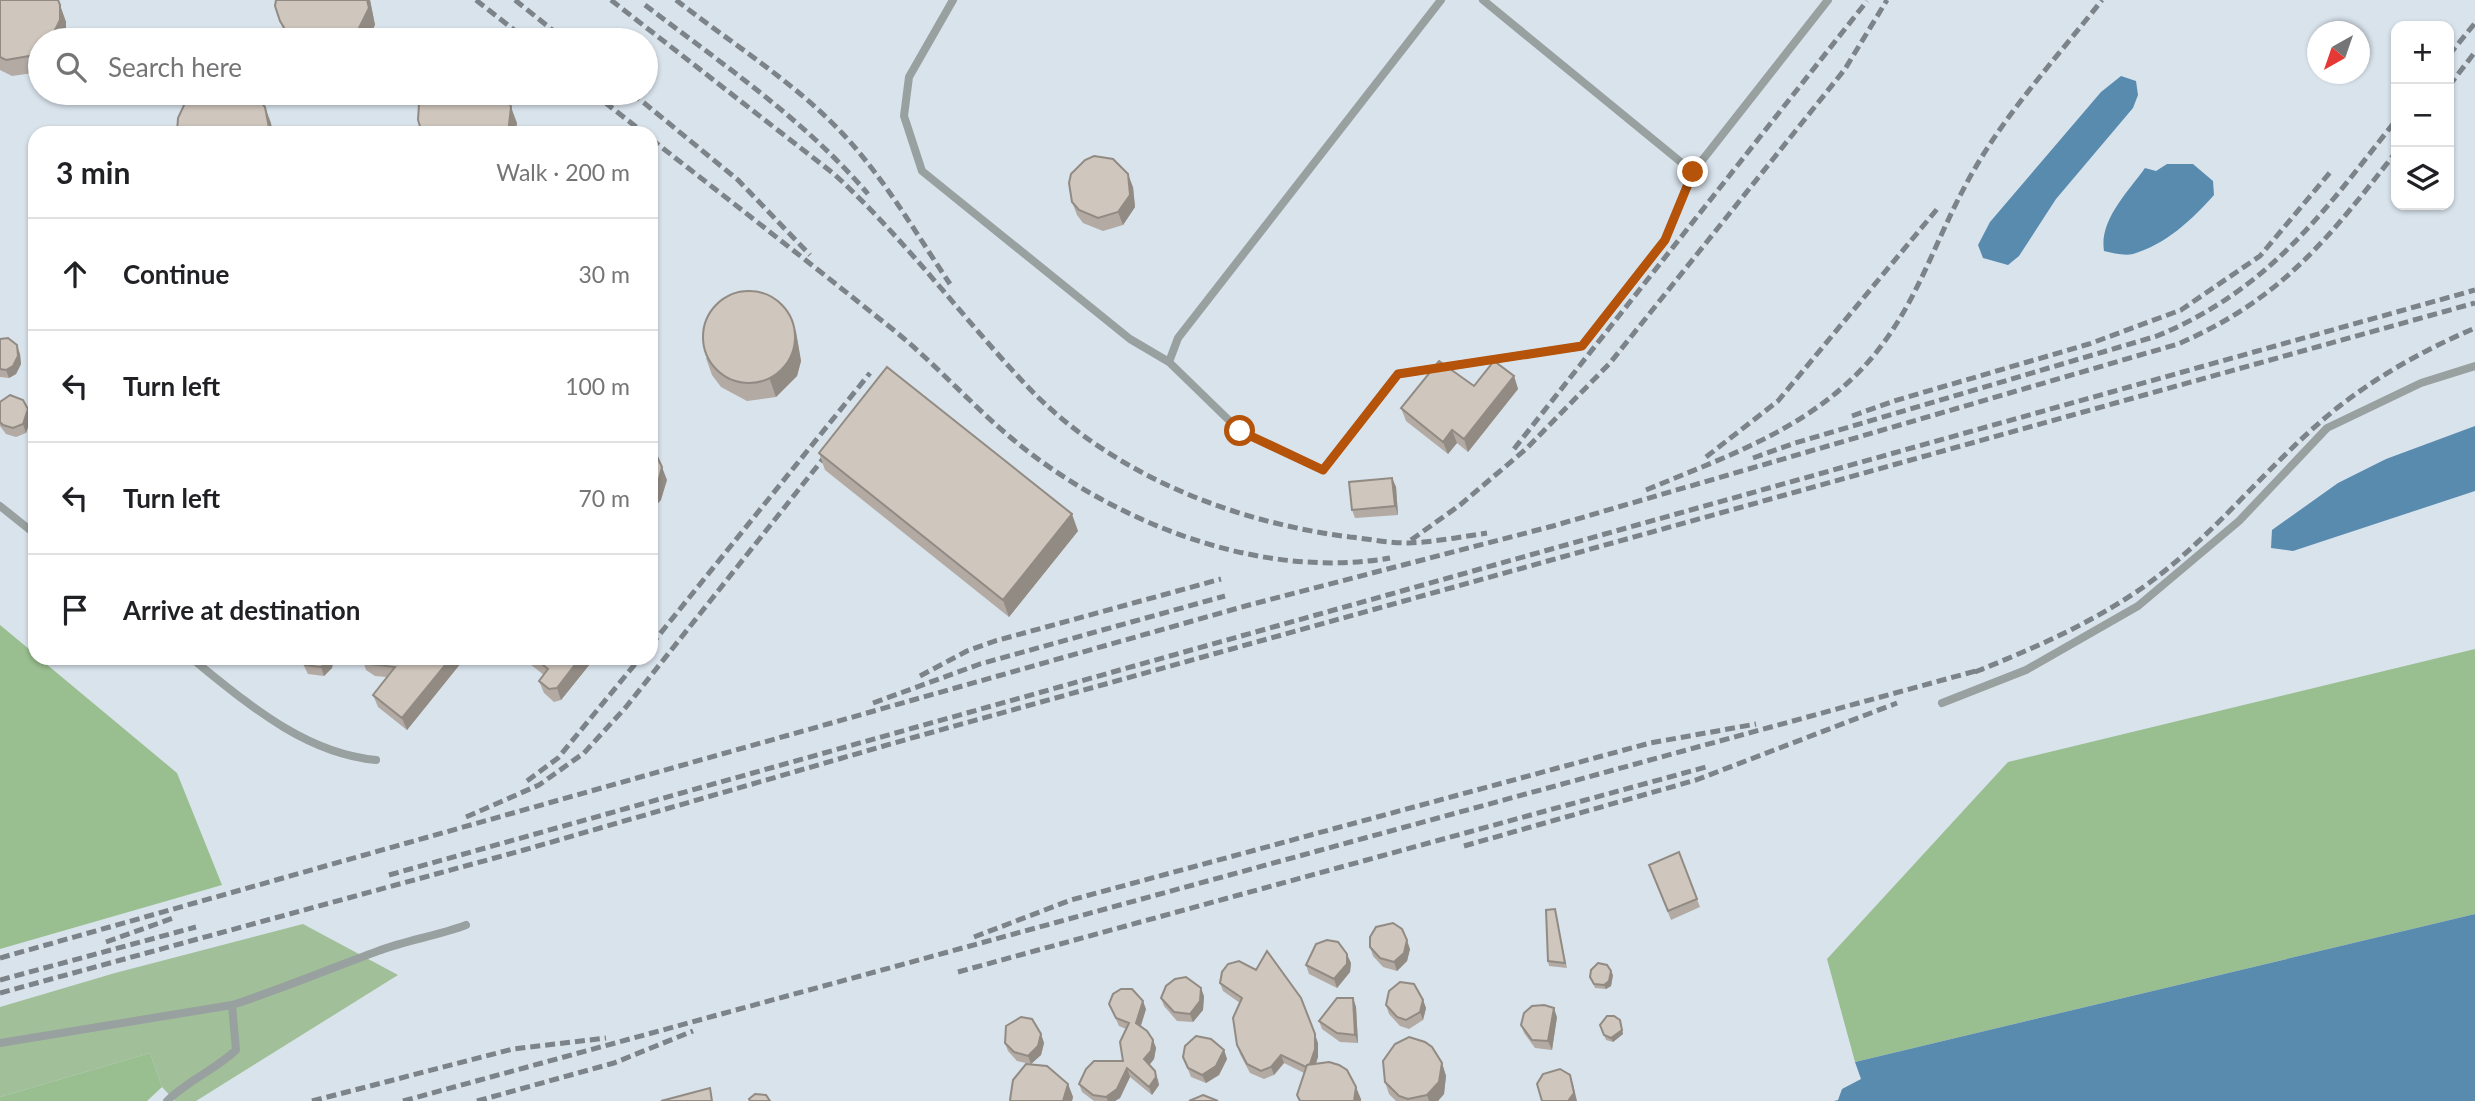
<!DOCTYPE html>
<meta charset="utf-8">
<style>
body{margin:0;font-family:Lato,sans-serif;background:#f6f6f6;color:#202124}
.controls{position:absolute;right:21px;top:21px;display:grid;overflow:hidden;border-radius:14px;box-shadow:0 2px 5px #0004}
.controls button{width:63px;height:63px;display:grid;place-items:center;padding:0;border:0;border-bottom:2px solid #e0e0e0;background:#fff;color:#202124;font:35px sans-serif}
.compass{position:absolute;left:2307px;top:21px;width:63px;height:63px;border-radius:50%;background:#fff;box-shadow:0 2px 5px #0004;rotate:220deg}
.stop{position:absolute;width:21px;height:21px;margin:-16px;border:5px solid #b45309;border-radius:50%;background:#fff}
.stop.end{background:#b45309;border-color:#fff;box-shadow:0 2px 7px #0008}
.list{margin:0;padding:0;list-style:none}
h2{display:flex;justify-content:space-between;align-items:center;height:91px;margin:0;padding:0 28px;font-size:30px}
h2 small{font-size:23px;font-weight:400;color:#757577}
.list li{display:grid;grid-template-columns:46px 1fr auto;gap:21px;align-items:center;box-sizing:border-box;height:112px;padding:0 28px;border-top:2px solid #e0e0e0}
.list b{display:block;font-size:26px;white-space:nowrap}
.list em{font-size:23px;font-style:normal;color:#757577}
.icon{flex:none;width:38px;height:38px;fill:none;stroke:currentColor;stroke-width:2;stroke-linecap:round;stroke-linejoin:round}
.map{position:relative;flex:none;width:2475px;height:1101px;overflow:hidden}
.search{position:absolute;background:#fff;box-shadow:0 2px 5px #0004;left:28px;top:28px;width:630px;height:77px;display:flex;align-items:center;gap:18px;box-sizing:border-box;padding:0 24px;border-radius:38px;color:#757577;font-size:26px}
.panel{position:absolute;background:#fff;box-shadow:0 2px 5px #0004;left:28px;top:126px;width:630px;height:539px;border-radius:21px}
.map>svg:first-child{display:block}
.green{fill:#a1bf99}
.forest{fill:#99be8f}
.water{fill:#598baf}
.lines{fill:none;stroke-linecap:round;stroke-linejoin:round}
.service{stroke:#99a0a0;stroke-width:8}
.rail{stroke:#7c8389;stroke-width:5;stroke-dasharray:10 5;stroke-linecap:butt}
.wall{fill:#b2aaa3}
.shaded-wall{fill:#918b84}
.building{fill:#cfc6bd;stroke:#918b84;stroke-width:2}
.route{stroke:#b45309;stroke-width:9}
</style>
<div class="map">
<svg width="2475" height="1101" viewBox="0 0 2475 1101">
<rect width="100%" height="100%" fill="#d9e3ec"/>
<path class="green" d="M 303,924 L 398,975 L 196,1101 L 175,1101 L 162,1087 L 150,1053 L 0,1097 L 0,1007 L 115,973 Z"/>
<path class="forest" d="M 0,625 L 35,654 L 35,658 L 39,658 L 177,773 L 222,885 L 0,949 Z
M 2475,649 L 2475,914 L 1855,1062 L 1827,959 L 2008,762 Z
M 150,1053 L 162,1087 L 147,1101 L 0,1101 L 0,1097 Z"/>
<path class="water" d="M 2121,76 L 2136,81 L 2138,95 L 2133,108 L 2056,199 L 2019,256 L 2008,265 L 1983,258 L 1978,245 L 1990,222 L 2101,92 Z
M 2167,164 L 2193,164 L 2213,181 L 2214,195 C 2193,219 2165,245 2133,254 C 2124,256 2113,253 2104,251 C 2099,220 2128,192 2145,168 L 2156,171 Z
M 2475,426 L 2475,491 L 2293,551 L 2271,548 L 2272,530 L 2338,483 L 2386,459 Z
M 2475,914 L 2475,1101 L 1834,1101 L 1838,1100 L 1842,1089 L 1861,1079 L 1855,1062 Z"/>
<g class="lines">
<path class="service" d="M 953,0 L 909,77 L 904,116 L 922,171 L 1130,339 L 1169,362 L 1240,431 L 1323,470 L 1398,374 L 1582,346 L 1665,240 L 1693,172 L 1828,0
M 1483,0 L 1693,172
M 1169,362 L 1178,338 L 1441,0
M 0,506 L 35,534
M 191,658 C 246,702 303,753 376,760
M 1942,703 L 2026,670 L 2138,606 L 2239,521 L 2327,428 L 2421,383 L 2475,366
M 0,1043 L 232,1005
M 167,1101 C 188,1080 215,1070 236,1050 L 232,1005 C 282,989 329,969 378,951 C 407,940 437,936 466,925"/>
<path class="rail" d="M 476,0 L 527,40
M 515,0 L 565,40
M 611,0 L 834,174 C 905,239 961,316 1026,385 C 1110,474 1232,522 1350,537 C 1369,539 1389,543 1408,543 C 1434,542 1461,537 1487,533
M 676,0 C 731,43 794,82 842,133 C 885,179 915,232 950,284
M 645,5 C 722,64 805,120 868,194
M 2449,55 L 2475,23
M 2449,86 L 2475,52
M 593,93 L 644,133
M 632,93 L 738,180 L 810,255
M 651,139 C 733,203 815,267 896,332 C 940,368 977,411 1021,446 C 1120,525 1263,580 1390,558
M 1852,416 L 1894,401 L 2089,344 L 2181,310 L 2260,256 L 2332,170
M 1514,449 L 1867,1
M 1706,457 L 1778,401 L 1938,208
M 1753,458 L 1795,443 L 2157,336 C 2270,289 2323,213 2396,120
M 1646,490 C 1715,461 1786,437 1843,387 C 1915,324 1929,247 1974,170 C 2009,109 2059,55 2102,0
M 1411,540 L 1460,505 L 1526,449 L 1610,363 L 1845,69 L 1887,0
M 651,645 L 870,373
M 1975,672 C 2042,645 2111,615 2167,569 C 2227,520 2276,457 2337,408 C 2379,375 2426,349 2475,328
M 920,676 L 967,651 L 995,641 L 1221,579
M 873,703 L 980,664 L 1225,596
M 527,781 L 558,758 L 640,658
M 466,817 L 539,785 L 584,753 L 626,707 L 834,445
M 1464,846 L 1696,780 L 1897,703
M 389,875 L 2475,290
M 974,937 L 1071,900 L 1650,743 L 1756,724
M 106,942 L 176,917
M 0,958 L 1249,605 L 1553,526 L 2178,344 C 2282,299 2328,239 2396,152
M 958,972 L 1706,767
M 0,980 L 196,927
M 0,993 L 524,850 L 908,739 L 2475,303
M 312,1101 L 513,1049 L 606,1038
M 403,1101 L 1983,669
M 477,1101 L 614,1063 L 693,1031"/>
</g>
<path class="wall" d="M 0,0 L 58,0 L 66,22 L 66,37 L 65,40 L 40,40 L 40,72 L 12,76 L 0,70 Z
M 276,0 L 370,0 L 375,25 L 367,40 L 287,40 L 280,21 Z
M 1133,187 L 1135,207 L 1123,225 L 1103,231 L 1083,223 L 1077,215 L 1072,202 Z
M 790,316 L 796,332 L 801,361 L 797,376 L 776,397 L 747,401 L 721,387 L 712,375 L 706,358 Z
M 0,339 L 20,354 L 21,364 L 16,374 L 9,378 L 0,377 Z
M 1514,376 L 1518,389 L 1468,452 L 1457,443 L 1448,454 L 1406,421 L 1401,408 L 1474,386 Z
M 0,402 L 31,418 L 26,433 L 16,437 L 6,434 L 0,426 Z
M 819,453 L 1078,531 L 1009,617 L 825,470 Z
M 1392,478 L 1396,487 L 1398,515 L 1355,518 L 1352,510 Z
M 300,658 L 334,658 L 332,668 L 324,676 L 308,674 Z
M 362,658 L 398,664 L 403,658 L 465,658 L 407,730 L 378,707 L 373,695 L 387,677 L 375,676 L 366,670 Z
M 522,658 L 587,658 L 590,664 L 561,700 L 554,702 L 544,693 L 539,681 L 544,675 Z
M 1679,852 L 1700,907 L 1671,920 L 1649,865 Z
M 1556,914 L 1567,968 L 1549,966 L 1548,961 Z
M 1370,947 L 1410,949 L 1407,961 L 1397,971 L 1383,967 L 1373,956 Z
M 1351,963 L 1350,972 L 1337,988 L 1309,974 L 1306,965 Z
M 1613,975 L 1611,986 L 1606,989 L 1595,988 L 1590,977 Z
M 1220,983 L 1318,1043 L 1318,1057 L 1316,1064 L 1361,1099 L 1361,1101 L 1299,1101 L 1297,1095 L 1304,1073 L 1284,1063 L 1274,1075 L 1264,1079 L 1250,1073 L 1240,1054 L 1237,1045 L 1240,1003 L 1223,991 Z
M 1204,996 L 1203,1010 L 1193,1022 L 1177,1021 L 1164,1006 L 1161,998 Z
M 1353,998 L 1356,1007 L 1358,1043 L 1340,1042 L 1322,1029 L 1319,1021 Z
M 1423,1000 L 1426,1008 L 1423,1020 L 1409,1029 L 1400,1026 L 1389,1014 L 1386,1005 Z
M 1109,1004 L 1146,1009 L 1141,1026 L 1153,1040 L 1156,1048 L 1154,1059 L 1149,1065 L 1158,1079 L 1159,1085 L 1152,1095 L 1130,1077 L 1120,1098 L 1115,1101 L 1094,1101 L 1082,1092 L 1079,1084 L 1123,1061 L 1126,1029 L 1119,1026 Z
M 1557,1017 L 1552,1050 L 1535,1048 L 1524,1033 L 1521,1025 Z
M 1620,1020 L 1623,1034 L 1613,1042 L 1606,1040 L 1600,1025 Z
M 1041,1034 L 1044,1043 L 1041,1055 L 1031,1064 L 1068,1084 L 1073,1097 L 1072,1101 L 1011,1101 L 1030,1064 L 1017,1061 L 1008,1051 L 1005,1043 Z
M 1224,1050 L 1227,1059 L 1219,1075 L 1206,1083 L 1191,1077 L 1183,1057 Z
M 1442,1063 L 1446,1076 L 1444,1094 L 1438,1101 L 1396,1101 L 1389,1094 L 1385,1082 Z"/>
<path class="shaded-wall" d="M 367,0 L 370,0 L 375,25 L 367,40 L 358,40 L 356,34 Z
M 60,5 L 66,22 L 66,37 L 65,40 L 50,40 Z
M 40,52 L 40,70 L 35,55 Z
M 265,107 L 271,123 L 273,133 L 270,133 Z
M 511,107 L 517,123 L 516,133 L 508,133 Z
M 1128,174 L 1133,187 L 1135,207 L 1123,225 L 1118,212 Z
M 651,226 L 655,251 L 651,265 Z
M 790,316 L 796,332 L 801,361 L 797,376 L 776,397 L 770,380 Z
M 17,345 L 20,354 L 21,364 L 16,374 L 9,378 L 6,370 Z
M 1514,376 L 1518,389 L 1468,452 L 1464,439 Z
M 28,409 L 31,418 L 26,433 L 23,424 Z
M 1452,430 L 1457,443 L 1448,454 L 1443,442 Z
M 662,467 L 667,480 L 661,500 L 654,508 L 651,500 L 651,493 Z
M 1392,478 L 1396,487 L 1398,515 L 1395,506 Z
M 1072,514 L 1078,531 L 1009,617 L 1003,600 Z
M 329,658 L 334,658 L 332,668 L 324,676 L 321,667 Z
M 451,658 L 465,658 L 407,730 L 402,718 Z
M 580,658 L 587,658 L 590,664 L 561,700 L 557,688 Z
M 1407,940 L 1410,949 L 1407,961 L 1397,971 L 1394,962 Z
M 1347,954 L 1351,963 L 1350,972 L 1337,988 L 1334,979 Z
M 1611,971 L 1613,975 L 1611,986 L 1606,989 L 1604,985 Z
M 1201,988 L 1204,996 L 1203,1010 L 1193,1022 L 1190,1014 Z
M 1353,998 L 1356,1007 L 1358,1043 L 1355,1035 Z
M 1423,1000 L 1426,1008 L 1423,1020 L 1420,1012 Z
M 1143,1001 L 1146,1009 L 1139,1031 L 1136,1023 Z
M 1554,1008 L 1557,1017 L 1552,1050 L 1548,1041 Z
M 1620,1020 L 1623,1034 L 1613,1042 L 1611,1038 Z
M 1041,1034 L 1044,1043 L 1041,1055 L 1031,1064 L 1028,1056 Z
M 1315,1034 L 1318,1043 L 1318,1057 L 1311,1077 L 1308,1068 Z
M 1153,1040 L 1156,1048 L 1154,1059 L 1147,1068 L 1144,1059 Z
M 1224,1050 L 1227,1059 L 1219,1075 L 1206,1083 L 1202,1075 Z
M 1281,1055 L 1284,1063 L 1274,1075 L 1271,1067 Z
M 1442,1063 L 1446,1076 L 1444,1094 L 1438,1101 L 1429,1101 L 1427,1095 Z
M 1127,1068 L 1130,1077 L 1120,1098 L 1115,1101 L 1108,1101 L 1106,1097 Z
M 1155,1071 L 1159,1085 L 1152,1095 L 1149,1087 Z
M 1570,1075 L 1573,1084 L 1577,1101 L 1568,1101 Z
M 1068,1084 L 1073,1097 L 1072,1101 L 1063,1101 Z
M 1356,1087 L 1361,1099 L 1361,1101 L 1354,1101 Z"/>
<path class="building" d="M 0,0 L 58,0 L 60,5 L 60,20 L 50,40 L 40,40 L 40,52 L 35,55 L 6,60 L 0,57 Z
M 276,0 L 367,0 L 369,8 L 356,34 L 344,40 L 300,40 L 288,34 L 280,21 L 275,6 Z
M 194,93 L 253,93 L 265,107 L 270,133 L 177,133 L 178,118 L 185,103 Z
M 424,93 L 506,93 L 511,107 L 508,133 L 422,133 L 418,120 L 419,104 Z
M 1094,156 L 1113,159 L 1128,174 L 1130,195 L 1118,212 L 1098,218 L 1079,210 L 1072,202 L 1069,183 L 1071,174 L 1085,160 Z
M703 337a46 46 0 1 1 92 0a46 46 0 1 1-92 0Z
M 8,338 L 17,345 L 18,356 L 13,366 L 6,370 L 0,369 L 0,339 Z
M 1439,361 L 1474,386 L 1494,361 L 1514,376 L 1464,439 L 1452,430 L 1443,442 L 1401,408 Z
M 887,367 L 1072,514 L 1003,600 L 819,453 Z
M 10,395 L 23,400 L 28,409 L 23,424 L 13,428 L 3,425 L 0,422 L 0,402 Z
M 651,447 L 653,448 L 662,467 L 657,487 L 651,493 Z
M 1392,478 L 1395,506 L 1352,510 L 1349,482 Z
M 301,658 L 329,658 L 329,660 L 321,667 L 305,665 Z
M 362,658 L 395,658 L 398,664 L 403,658 L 451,658 L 402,718 L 373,695 L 395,667 L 370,664 Z
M 534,658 L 580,658 L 557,688 L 549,689 L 539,681 L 548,669 Z
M 1679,852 L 1697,899 L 1668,911 L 1649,865 Z
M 1555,909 L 1565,963 L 1548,961 L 1546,910 Z
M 1393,923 L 1402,929 L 1407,940 L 1404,953 L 1394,962 L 1380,958 L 1370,947 L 1370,937 L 1376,927 Z
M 1327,940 L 1338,942 L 1347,954 L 1347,964 L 1334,979 L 1306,965 L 1316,944 Z
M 1267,951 L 1301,998 L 1315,1034 L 1315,1049 L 1310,1064 L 1307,1065 L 1306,1067 L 1281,1055 L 1271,1067 L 1261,1071 L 1247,1064 L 1237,1045 L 1233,1018 L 1242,998 L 1220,983 L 1222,972 L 1228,964 L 1239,961 L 1256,970 Z
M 1598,963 L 1607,965 L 1611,971 L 1609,981 L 1604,985 L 1594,984 L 1590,977 L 1591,970 Z
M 1186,977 L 1201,988 L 1200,1001 L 1190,1014 L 1174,1012 L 1161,998 L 1166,986 L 1175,979 Z
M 1400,982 L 1414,984 L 1423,1000 L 1420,1012 L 1406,1020 L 1397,1017 L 1386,1005 L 1389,991 Z
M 1121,989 L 1132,989 L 1143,1001 L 1136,1023 L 1147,1031 L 1153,1040 L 1151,1051 L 1144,1059 L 1155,1071 L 1156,1077 L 1149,1087 L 1127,1068 L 1117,1089 L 1106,1097 L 1093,1095 L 1079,1084 L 1086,1069 L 1094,1061 L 1123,1061 L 1120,1042 L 1129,1023 L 1116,1018 L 1109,1004 L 1113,994 Z
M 1337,998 L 1353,998 L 1355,1035 L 1337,1033 L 1319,1021 Z
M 1544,1005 L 1554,1008 L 1548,1041 L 1532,1040 L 1521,1025 L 1524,1013 L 1532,1006 Z
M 1607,1016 L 1614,1016 L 1620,1020 L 1622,1030 L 1611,1038 L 1604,1035 L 1600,1025 Z
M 1021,1017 L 1032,1019 L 1041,1034 L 1038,1046 L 1028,1056 L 1014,1052 L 1005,1043 L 1006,1026 Z
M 1196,1036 L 1211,1039 L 1224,1050 L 1216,1066 L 1202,1075 L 1188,1068 L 1183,1057 L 1185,1046 Z
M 1409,1037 L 1425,1042 L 1432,1047 L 1442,1063 L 1439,1082 L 1427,1095 L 1408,1099 L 1399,1096 L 1385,1082 L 1383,1061 L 1395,1044 Z
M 1329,1062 L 1339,1065 L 1347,1070 L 1356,1087 L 1354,1101 L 1300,1101 L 1297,1095 L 1307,1065 Z
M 1026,1064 L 1047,1066 L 1068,1084 L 1063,1101 L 1011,1101 L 1010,1100 L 1013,1080 Z
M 1560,1069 L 1570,1075 L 1574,1093 L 1568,1101 L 1542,1101 L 1537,1084 L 1543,1074 Z
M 710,1088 L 712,1101 L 661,1101 Z
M 755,1094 L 766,1095 L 770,1101 L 750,1101 L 749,1099 Z
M 1203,1095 L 1218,1101 L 1189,1101 Z"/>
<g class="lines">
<path class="route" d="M 1240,431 L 1323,470 L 1398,374 L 1582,346 L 1665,240 L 1693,172"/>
</g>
</svg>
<div class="controls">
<button>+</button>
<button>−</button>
<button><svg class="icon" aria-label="layers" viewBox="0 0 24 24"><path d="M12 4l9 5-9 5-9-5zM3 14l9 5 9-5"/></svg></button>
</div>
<svg class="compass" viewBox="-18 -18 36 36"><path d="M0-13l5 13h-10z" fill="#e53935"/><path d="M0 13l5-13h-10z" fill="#757577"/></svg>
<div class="stop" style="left:1240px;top:431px"></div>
<div class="stop end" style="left:1693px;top:172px"></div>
<div class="search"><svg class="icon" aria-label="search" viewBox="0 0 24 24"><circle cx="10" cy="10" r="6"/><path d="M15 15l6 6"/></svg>Search here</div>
<section class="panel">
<h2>3 min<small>Walk · 200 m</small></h2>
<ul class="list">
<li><svg class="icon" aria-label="ahead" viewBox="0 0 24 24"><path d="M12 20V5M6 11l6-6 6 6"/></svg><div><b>Continue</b></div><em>30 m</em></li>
<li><svg class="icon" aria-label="left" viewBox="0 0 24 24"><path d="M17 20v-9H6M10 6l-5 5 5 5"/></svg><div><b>Turn left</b></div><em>100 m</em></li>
<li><svg class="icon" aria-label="left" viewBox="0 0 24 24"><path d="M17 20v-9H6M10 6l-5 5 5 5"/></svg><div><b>Turn left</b></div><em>70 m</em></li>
<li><svg class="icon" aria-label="arrive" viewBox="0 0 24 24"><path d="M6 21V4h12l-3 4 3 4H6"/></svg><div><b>Arrive at destination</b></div></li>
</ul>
</section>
</div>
